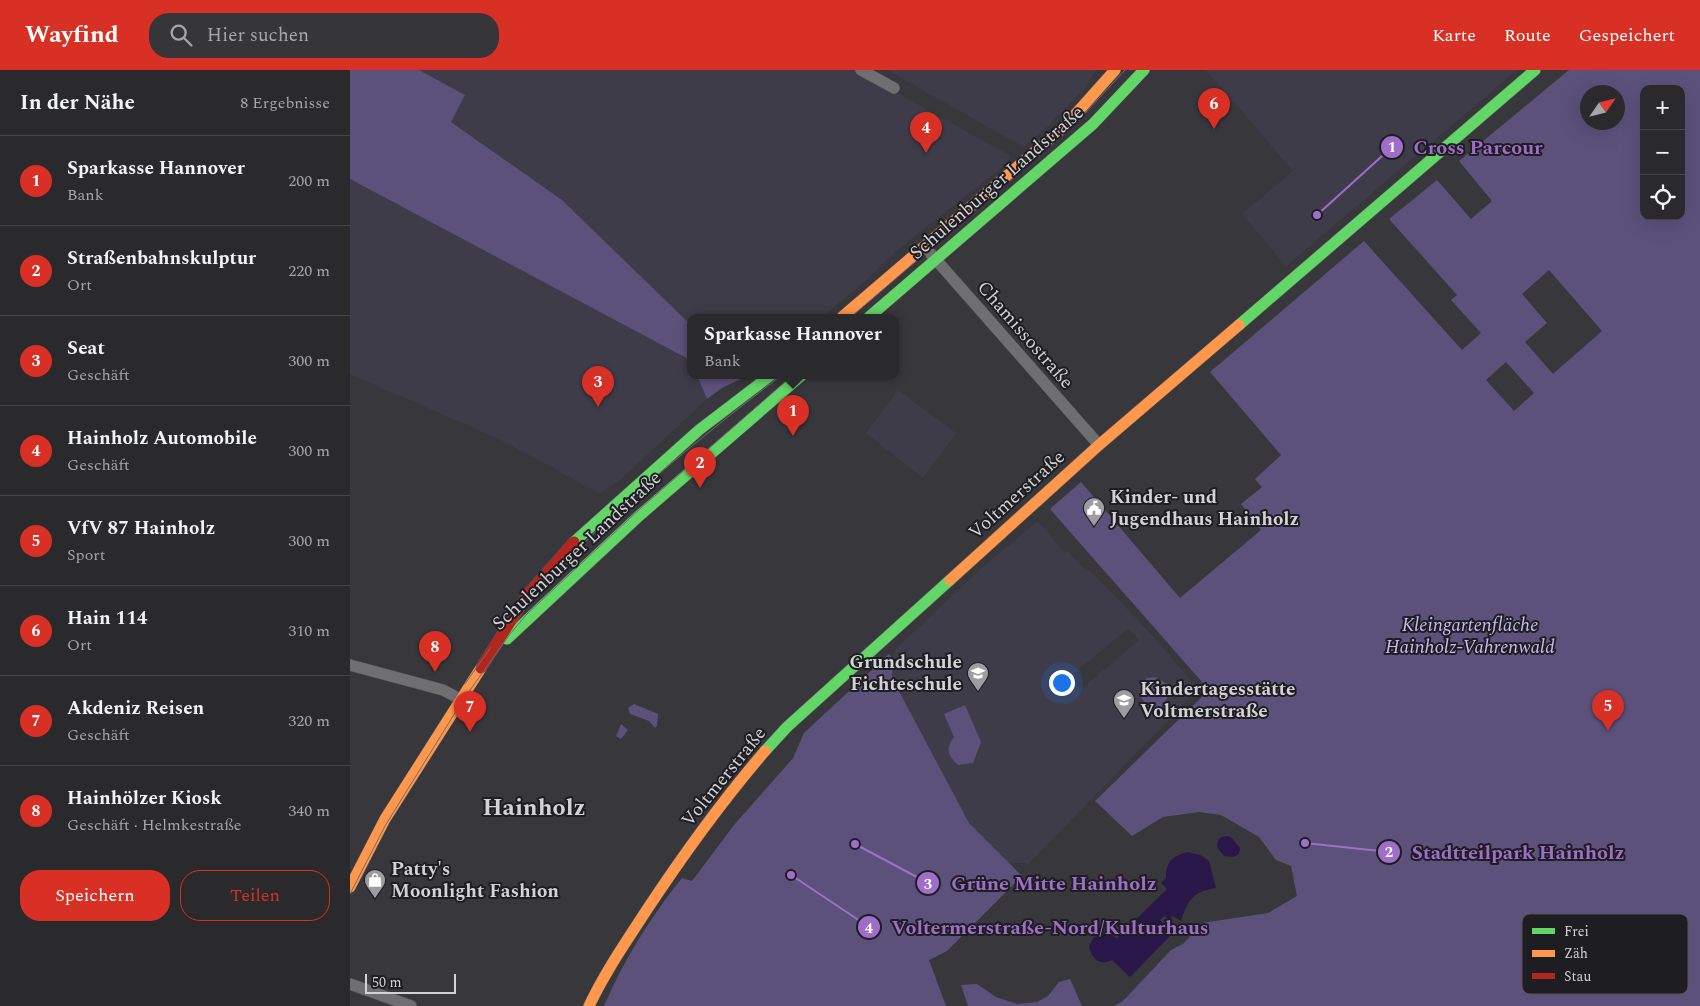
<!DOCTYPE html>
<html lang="de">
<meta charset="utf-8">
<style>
body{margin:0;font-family:Spectral,serif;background:#363538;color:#f1f3f6}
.controls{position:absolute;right:15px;top:15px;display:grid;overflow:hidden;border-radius:10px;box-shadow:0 5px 20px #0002}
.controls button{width:45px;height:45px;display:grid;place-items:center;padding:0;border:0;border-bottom:1px solid #464548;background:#2a292c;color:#f1f3f6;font:25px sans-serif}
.compass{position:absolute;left:1230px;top:15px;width:45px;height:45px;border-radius:50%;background:#2a292c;box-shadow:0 5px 20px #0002;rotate:55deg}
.scale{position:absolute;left:15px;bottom:12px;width:91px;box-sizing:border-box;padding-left:5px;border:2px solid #d3d2d7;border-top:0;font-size:14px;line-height:18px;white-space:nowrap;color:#d3d2d7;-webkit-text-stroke:4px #1e1d21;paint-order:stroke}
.you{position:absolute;left:711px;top:612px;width:18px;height:18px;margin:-12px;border:4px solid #fff;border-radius:50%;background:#1a73e8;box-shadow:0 0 0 8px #1a73e833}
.badge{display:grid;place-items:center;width:32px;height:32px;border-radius:50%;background:#d93025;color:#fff;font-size:16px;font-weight:700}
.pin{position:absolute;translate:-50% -41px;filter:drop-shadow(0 1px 2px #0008)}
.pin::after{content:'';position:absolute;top:26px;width:18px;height:15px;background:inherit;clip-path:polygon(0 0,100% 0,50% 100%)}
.popup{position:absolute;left:337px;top:244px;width:212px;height:65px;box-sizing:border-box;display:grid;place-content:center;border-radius:10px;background:#2a292c;filter:drop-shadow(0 1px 4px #0005);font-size:16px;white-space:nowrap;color:#a5a6a9}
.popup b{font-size:19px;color:#f1f3f6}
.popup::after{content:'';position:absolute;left:50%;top:100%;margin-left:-10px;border:10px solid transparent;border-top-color:#2a292c}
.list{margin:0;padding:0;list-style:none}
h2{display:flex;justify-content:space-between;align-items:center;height:65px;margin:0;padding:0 20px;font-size:21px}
h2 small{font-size:16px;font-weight:400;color:#a5a6a9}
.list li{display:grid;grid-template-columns:32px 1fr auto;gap:15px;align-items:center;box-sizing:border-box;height:90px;padding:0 20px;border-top:1px solid #464548}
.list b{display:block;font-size:19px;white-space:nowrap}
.list p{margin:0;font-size:16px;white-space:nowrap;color:#a5a6a9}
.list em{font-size:16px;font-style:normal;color:#a5a6a9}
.actions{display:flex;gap:10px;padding:15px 20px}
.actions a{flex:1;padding:11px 0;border:1px solid #d93025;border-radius:20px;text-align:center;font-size:18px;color:#d93025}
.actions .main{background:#d93025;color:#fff}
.icon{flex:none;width:28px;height:28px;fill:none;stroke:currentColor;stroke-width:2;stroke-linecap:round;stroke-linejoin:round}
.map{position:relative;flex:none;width:1350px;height:936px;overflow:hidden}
header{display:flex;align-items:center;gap:30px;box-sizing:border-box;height:70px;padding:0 25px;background:#d93025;color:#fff}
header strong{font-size:24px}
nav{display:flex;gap:28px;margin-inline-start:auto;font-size:18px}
.search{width:350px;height:45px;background:#363538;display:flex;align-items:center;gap:12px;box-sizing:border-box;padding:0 18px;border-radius:20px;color:#a5a6a9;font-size:19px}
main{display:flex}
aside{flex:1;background:#2a292c}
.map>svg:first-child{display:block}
.built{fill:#3f3c49;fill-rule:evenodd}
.green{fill:#5c517b;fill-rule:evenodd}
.water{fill:#29174a}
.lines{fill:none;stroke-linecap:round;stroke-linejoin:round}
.street-casing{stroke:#575659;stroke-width:12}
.fast-casing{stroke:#575659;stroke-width:12}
.slow-casing{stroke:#575659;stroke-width:12}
.jam-casing{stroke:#575659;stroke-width:12}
.street{stroke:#6f6e71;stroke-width:11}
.fast{stroke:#63d668;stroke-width:11}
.slow{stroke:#ff974d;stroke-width:11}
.jam{stroke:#b3261e;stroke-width:11}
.tram{stroke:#6f6e71;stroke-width:1}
.labels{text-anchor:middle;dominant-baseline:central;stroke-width:4;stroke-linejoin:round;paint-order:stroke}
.street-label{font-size:19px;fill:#d3d2d7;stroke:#1e1d21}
.poi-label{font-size:19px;font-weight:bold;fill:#d3d2d7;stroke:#1e1d21;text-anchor:start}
.park-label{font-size:19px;font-style:italic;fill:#c9bcf2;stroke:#1e1d21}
.district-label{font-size:24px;font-weight:bold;fill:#d3d2d7;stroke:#1e1d21}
.key{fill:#1e1d21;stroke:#545358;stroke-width:1}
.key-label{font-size:14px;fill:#d3d2d7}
.leader{fill:none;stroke:#9e6ec9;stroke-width:2}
.callout-dot{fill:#9e6ec9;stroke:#1e1d21;stroke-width:2}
.mark-label{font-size:15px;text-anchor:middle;font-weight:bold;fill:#fff}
.callout-label{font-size:20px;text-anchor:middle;font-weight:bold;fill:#9e6ec9;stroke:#1e1d21;stroke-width:4;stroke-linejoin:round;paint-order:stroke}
</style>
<header>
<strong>Wayfind</strong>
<div class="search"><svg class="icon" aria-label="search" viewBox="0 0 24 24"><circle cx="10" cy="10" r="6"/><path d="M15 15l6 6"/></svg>Hier suchen</div>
<nav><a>Karte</a><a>Route</a><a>Gespeichert</a></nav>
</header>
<main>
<aside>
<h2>In der Nähe<small>8 Ergebnisse</small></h2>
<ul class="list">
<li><span class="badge">1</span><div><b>Sparkasse Hannover</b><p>Bank</p></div><em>200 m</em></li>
<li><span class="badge">2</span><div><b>Straßenbahnskulptur</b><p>Ort</p></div><em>220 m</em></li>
<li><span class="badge">3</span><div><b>Seat</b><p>Geschäft</p></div><em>300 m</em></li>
<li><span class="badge">4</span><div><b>Hainholz Automobile</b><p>Geschäft</p></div><em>300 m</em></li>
<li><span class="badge">5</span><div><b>VfV 87 Hainholz</b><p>Sport</p></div><em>300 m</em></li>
<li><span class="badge">6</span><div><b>Hain 114</b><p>Ort</p></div><em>310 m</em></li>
<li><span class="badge">7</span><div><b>Akdeniz Reisen</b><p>Geschäft</p></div><em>320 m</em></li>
<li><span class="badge">8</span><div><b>Hainhölzer Kiosk</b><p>Geschäft · Helmkestraße</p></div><em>340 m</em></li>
</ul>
<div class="actions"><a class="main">Speichern</a><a>Teilen</a></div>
</aside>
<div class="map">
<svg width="1350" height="936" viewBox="0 0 1350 936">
<rect width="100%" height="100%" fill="#38373b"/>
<path class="built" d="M 69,0 L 505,0 L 661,86 L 656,94 L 545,182 L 513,213 L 472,247 L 340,247 L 340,254 L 212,130 L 101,52 L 115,25 Z
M 537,0 L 746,0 L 733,20 L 697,57 L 674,77 Z
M 856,0 L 1167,0 L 936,196 L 892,144 L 943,101 Z
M 0,109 L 340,290 L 340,305 L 347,305 L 357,329 L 268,412 L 249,423 L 153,371 L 0,304 Z
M 548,320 L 606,363 L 573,408 L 516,363 Z
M 688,451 L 714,482 L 717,481 L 735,500 L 741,502 L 788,550 L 849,619 L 679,793 L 659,793 L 619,753 L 542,608 L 543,589 L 546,579 L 550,575 L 634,496 ZM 778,558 L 789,570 L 730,620 L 720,607 Z"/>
<path class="green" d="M 0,0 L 69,0 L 115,25 L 101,52 L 212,130 L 340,254 L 340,290 L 0,109 Z
M 1219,0 L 1350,0 L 1350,936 L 764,936 L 773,931 L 821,880 L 833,874 L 852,853 L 918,843 L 947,826 L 941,796 L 926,790 L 909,767 L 871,745 L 849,742 L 813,747 L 782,766 L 745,731 L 859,620 L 700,439 L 731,412 L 830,528 L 911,460 L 891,434 L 912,417 L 905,409 L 931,385 L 860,302 L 1014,171 L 1112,280 L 1131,263 L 1101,230 L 1107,225 L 1039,149 L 1087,110 L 1121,149 L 1142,131 L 1109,91 ZM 1294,19 L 1331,19 L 1331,146 L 1294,146 ZM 1238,22 L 1268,22 L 1268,52 L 1238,52 ZM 1199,200 L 1252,261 L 1203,304 L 1175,272 L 1197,253 L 1172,224 ZM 1156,292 L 1184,323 L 1164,341 L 1136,310 Z
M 347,305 L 399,305 L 372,318 L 357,329 Z
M 539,584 L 543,589 L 542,608 L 619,753 L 672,806 L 597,881 L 579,890 L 596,936 L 254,936 C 274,889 300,848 332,808 L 342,811 L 384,755 L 443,688 L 454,663 Z
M 805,607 L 817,614 C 821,629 814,634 804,644 L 790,626 L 791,615 L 797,608 Z
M 284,634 L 308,644 L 307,656 L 305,658 L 299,651 L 280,644 L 278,638 Z
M 615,635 L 631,672 L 623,693 L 608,695 C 598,686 595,678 604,667 L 594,644 Z
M 271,654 L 278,660 L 271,669 L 266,666 Z
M 720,909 L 732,936 L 618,936 L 611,915 L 627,914 L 646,927 L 667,934 L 687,932 L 698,926 L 709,912 Z"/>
<path class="water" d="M 877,766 L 881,767 L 890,778 L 889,784 L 884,787 L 874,786 L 867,777 C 867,770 869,767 877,766 Z
M 838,782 L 850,785 L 859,791 L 866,818 C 844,821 838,829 831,851 L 823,846 L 819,849 L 814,846 L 810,850 L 824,862 L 780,907 L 762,890 C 749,896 742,889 739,876 L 744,867 L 758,864 L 767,868 L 817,819 L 811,813 L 816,808 C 816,792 822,786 838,782 Z"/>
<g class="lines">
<g class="street-casing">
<path id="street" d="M 511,0 L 544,18
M 581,184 L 749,375
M 0,595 L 93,620 L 110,629
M 0,914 L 61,936"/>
</g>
<g class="fast-casing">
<path id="fast" d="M 519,247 L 743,54 L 794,0
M 889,255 L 1185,0
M 224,472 L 349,360 L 421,305
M 157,569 L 289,446 L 452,305
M 415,681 L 437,657 L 600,510"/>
</g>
<g class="slow-casing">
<path id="slow" d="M 492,247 L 715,56 L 765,0
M 600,510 L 749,375 L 889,255
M 0,817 L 35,749 L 131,598
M 239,936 C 255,902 276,872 296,841 C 333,785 372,731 415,681"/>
</g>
<g class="jam-casing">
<path id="jam" d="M 131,598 L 178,524 L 224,472"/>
</g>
<use href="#street" class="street"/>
<use href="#fast" class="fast"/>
<use href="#slow" class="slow"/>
<use href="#jam" class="jam"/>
<path class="tram" d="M 501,247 L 723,56 L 775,0
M 168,544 C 245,454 337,377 432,305
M 115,614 L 141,577
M 0,824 L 35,756 L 113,630 L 160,564 L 177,544 L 291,438 L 443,305"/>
</g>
<defs>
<g id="civic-pin" transform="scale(1.125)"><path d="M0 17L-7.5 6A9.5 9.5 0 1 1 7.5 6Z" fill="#9d9ca0" stroke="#1e1d21"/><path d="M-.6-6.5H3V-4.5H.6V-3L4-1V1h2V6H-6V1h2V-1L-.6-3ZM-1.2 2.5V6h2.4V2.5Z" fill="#fff"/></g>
<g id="school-pin" transform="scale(1.125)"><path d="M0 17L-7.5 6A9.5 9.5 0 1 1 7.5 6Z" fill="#9d9ca0" stroke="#1e1d21"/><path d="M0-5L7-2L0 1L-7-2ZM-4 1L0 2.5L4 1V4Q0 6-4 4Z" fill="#fff"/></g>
<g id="shop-pin" transform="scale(1.125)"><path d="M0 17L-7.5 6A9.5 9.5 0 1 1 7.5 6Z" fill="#9d9ca0" stroke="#1e1d21"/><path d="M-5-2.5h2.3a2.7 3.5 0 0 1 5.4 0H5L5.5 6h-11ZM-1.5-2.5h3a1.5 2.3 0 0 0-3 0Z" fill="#fff"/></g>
</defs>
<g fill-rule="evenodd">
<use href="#civic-pin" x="744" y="438"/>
<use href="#school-pin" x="628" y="603"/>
<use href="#school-pin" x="774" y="630"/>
<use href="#shop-pin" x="25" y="810"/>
</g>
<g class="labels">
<g class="street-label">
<text transform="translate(647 113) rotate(-41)">Schulenburger Landstraße</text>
<text transform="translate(675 265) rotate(49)">Chamissostraße</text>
<text transform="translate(667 425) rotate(-42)">Voltmerstraße</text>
<text transform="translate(227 481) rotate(-43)">Schulenburger Landstraße</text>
<text transform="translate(374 707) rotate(-51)">Voltmerstraße</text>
</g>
<g class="poi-label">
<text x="760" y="427">Kinder- und<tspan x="760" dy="22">Jugendhaus Hainholz</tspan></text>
<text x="612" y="592" text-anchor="end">Grundschule<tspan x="612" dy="22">Fichteschule</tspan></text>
<text x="790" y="619">Kindertagesstätte<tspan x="790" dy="22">Voltmerstraße</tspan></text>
<text x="41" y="799">Patty's<tspan x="41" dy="22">Moonlight Fashion</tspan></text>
</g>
<g class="park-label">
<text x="1120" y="555">Kleingartenfläche<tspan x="1120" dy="22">Hainholz-Vahrenwald</tspan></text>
</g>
<g class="district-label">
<text x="184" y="738">Hainholz</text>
</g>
</g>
<rect x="1172" y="844" width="166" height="80" rx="8" class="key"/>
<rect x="1182" y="858" width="23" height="6" fill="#63d668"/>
<rect x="1182" y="880" width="23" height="7" fill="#ff974d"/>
<rect x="1182" y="903" width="23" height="6" fill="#b3261e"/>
<g class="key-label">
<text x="1214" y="866">Frei</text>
<text x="1214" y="888">Zäh</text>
<text x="1214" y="911">Stau</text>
</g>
<path class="leader" d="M967 145L1042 77M955 773L1039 782M505 774L578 813M441 805L519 857"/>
<g class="callout-dot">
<circle cx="967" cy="145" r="5"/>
<circle cx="955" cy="773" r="5"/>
<circle cx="505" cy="774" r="5"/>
<circle cx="441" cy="805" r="5"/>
<circle cx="1042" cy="77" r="12"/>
<circle cx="1039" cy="782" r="12"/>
<circle cx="578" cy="813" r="12"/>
<circle cx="519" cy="857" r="12"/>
</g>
<g class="mark-label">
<text x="1042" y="82">1</text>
<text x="1039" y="787">2</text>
<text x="578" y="819">3</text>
<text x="519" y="863">4</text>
</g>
<g class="callout-label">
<text x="1128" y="84">Cross Parcour</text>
<text x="1168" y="789">Stadtteilpark Hainholz</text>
<text x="704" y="820">Grüne Mitte Hainholz</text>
<text x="700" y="864">Voltermerstraße-Nord/Kulturhaus</text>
</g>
</svg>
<div class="controls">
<button>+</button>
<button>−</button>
<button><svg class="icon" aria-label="locate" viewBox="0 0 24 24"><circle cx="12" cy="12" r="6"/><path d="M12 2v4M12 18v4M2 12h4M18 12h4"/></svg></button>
</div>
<svg class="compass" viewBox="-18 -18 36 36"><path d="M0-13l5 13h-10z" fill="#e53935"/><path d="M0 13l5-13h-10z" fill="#a5a6a9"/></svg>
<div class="scale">50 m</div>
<div class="you"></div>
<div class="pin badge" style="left:443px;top:366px">1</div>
<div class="popup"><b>Sparkasse Hannover</b>Bank</div>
<div class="pin badge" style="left:350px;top:418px">2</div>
<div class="pin badge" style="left:248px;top:337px">3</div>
<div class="pin badge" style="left:576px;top:83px">4</div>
<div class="pin badge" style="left:1258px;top:661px">5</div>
<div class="pin badge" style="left:864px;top:59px">6</div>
<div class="pin badge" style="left:120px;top:662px">7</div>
<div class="pin badge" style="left:85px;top:602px">8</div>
</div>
</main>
